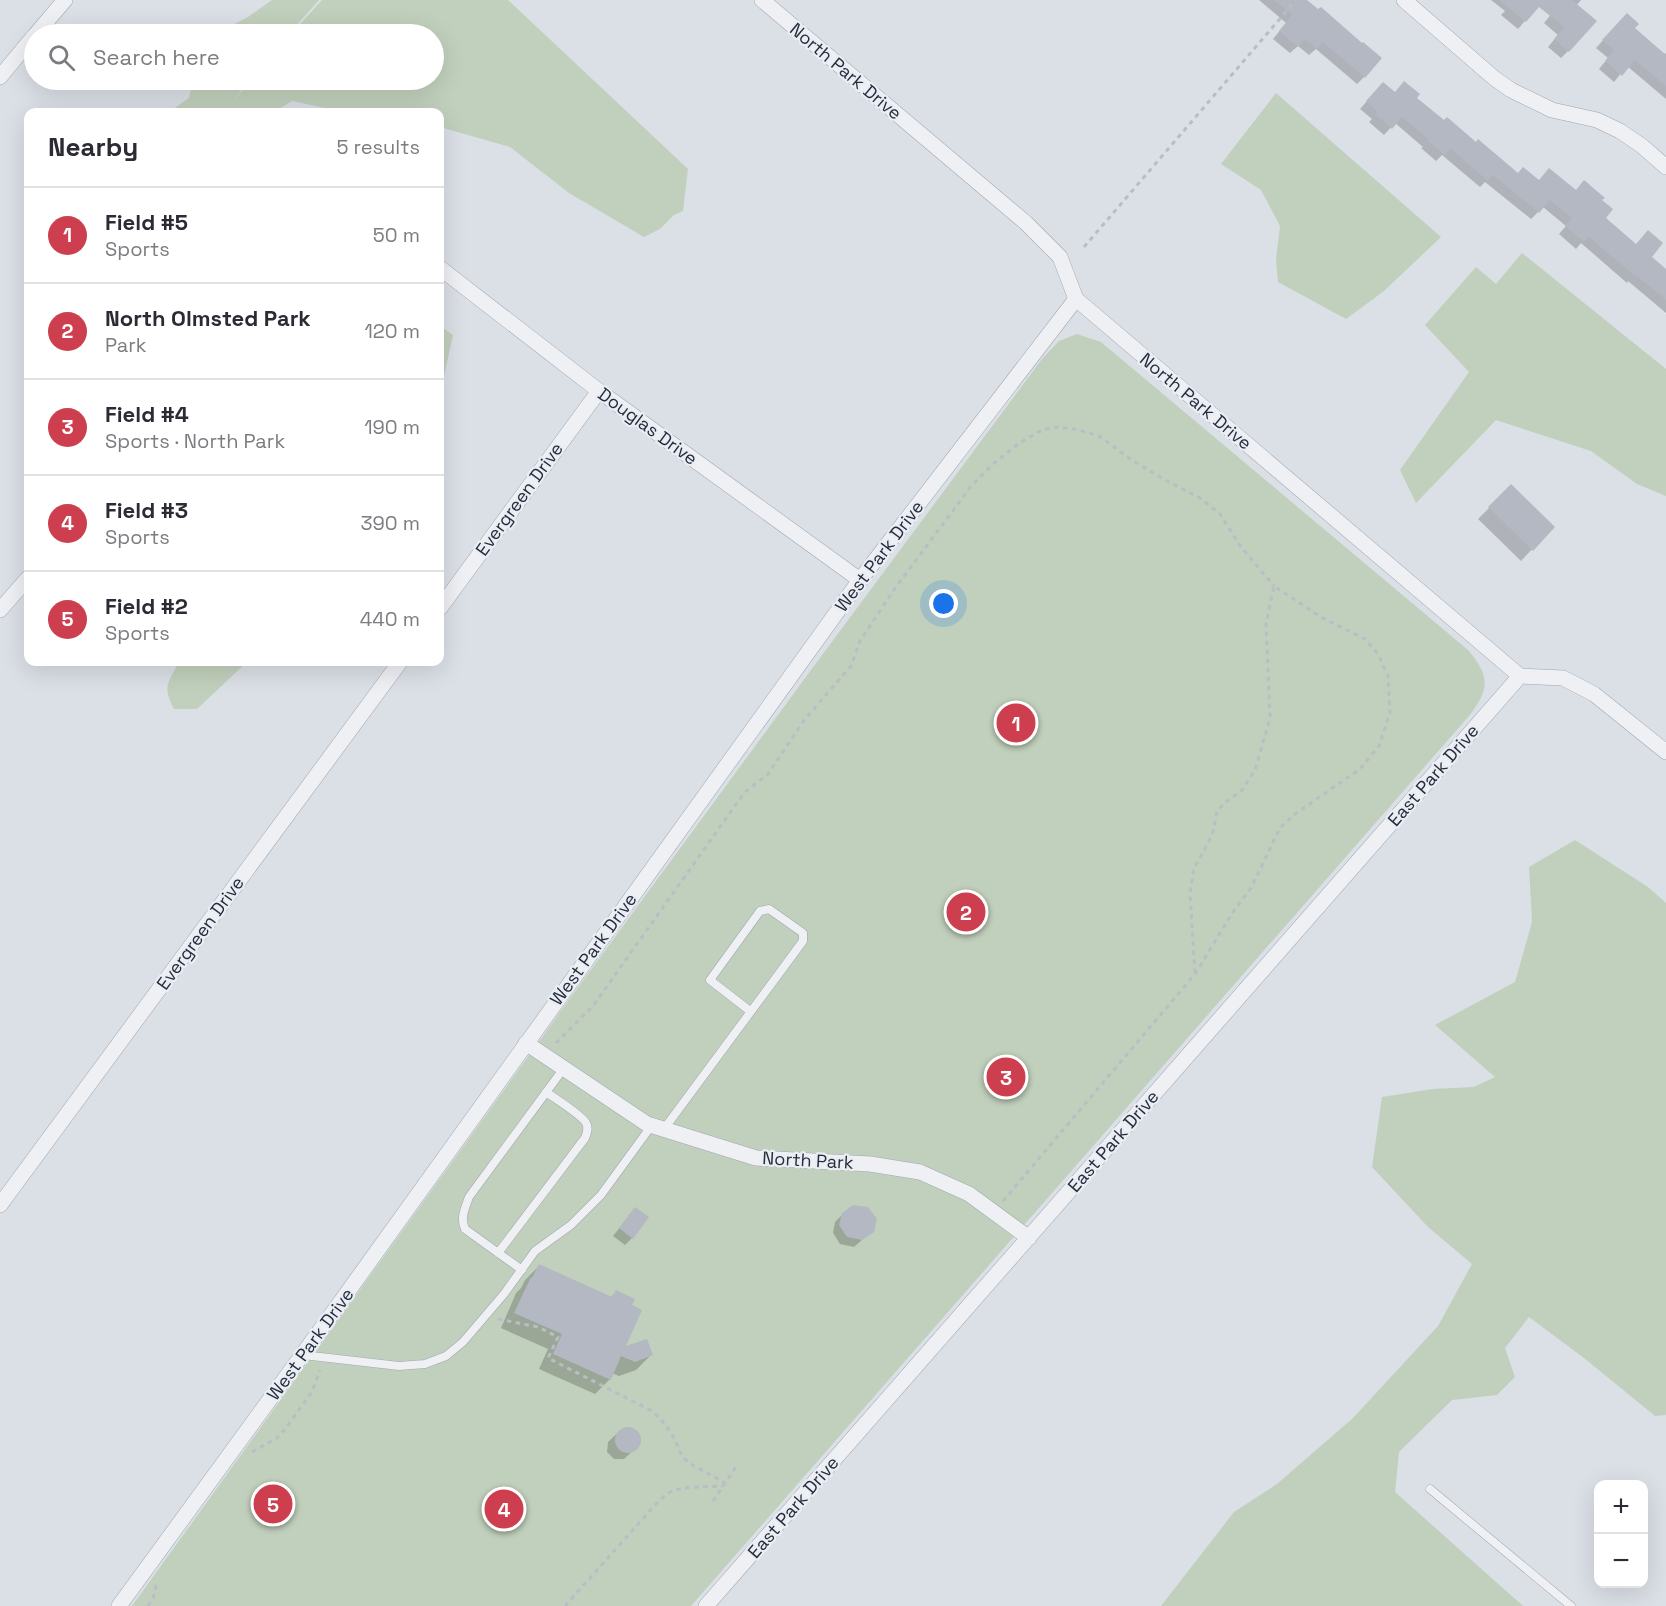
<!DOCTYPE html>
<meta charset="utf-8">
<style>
body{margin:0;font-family:"Space Grotesk",sans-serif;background:#f7f7f7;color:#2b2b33}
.controls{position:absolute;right:18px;bottom:18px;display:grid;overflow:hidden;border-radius:12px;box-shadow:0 6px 24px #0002}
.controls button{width:54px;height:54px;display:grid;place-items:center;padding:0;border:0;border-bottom:2px solid #e1e1e2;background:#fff;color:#2b2b33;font:30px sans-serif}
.you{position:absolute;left:944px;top:604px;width:21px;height:21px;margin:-15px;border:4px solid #fff;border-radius:50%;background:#1a73e8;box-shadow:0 0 0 9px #1a73e833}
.badge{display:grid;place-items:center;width:39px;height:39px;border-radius:50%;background:#cd3e4e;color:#fff;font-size:20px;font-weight:700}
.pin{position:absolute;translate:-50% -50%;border:3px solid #fff;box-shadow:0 2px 6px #0006}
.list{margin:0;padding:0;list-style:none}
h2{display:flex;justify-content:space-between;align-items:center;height:78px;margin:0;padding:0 24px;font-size:26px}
h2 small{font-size:20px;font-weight:400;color:#7c7c81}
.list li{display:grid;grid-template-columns:39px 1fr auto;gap:18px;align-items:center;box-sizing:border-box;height:96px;padding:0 24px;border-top:2px solid #e1e1e2}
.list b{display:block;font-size:22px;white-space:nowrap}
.list p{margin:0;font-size:20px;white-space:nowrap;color:#7c7c81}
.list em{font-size:20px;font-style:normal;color:#7c7c81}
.icon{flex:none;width:33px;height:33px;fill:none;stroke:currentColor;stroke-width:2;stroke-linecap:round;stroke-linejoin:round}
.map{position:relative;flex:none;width:1666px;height:1606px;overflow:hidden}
.search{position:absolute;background:#fff;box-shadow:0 6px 24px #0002;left:24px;top:24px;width:420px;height:66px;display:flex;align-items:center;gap:15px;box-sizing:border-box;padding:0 21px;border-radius:33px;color:#7c7c81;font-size:22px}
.panel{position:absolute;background:#fff;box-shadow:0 6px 24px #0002;left:24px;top:108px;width:420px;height:558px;border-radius:12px}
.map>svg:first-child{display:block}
.green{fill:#c1d0bc}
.shadow{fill:#0003}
.building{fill:#b3b8c2}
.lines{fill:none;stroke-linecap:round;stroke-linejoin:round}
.service-casing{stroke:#a1a6b0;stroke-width:9}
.minor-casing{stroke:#a1a6b0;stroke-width:16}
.path{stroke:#babdc4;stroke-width:3;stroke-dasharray:4.5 4.5;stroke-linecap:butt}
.service{stroke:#eef0f4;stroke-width:8}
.minor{stroke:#eef0f4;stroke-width:15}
.labels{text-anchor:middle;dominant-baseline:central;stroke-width:4.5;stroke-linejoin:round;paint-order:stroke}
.street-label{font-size:18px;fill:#252d3c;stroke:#eaeef4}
</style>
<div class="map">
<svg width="1666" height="1606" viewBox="0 0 1666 1606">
<rect width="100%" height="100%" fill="#dbdfe6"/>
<path class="green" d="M 272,0 L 319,0 L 289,34 L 215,34 L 248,17 Z
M 322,0 L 508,0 L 688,169 L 683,211 L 674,215 L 660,229 L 644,237 L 569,193 L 510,147 L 440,127 L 440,112 L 365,112 L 334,110 L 292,101 L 274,112 L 169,112 L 189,98 L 193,80 L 250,80 L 231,103 L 252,80 L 434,80 L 434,34 L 291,34 Z
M 1276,93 L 1441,237 L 1384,291 L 1346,319 L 1278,282 L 1276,259 L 1280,226 L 1261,190 L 1221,164 Z
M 1522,253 L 1666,369 L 1666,496 L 1637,484 L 1591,451 L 1496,420 L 1416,503 L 1400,470 L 1469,372 L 1425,325 L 1476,267 L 1496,284 Z
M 440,326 L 453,335 L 444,376 L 440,386 Z
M 1077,334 L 1101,342 L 1468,650 C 1490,676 1490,689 1469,716 L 691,1606 L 132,1606 L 579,986 L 811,670 L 1042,359 L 1059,341 Z
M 179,662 L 247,662 L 197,709 L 174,709 C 162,686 168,683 179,662 Z
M 1575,840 L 1648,887 L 1666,903 L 1666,1415 L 1655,1416 L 1584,1358 L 1529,1317 L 1505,1348 L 1515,1377 L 1497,1395 L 1452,1400 L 1399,1452 L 1395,1492 L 1523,1606 L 1161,1606 L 1234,1512 L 1277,1484 L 1353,1418 L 1438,1326 L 1472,1264 L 1428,1227 L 1372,1167 L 1382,1097 L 1433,1089 L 1474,1087 L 1495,1077 L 1435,1025 L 1515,982 L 1532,922 L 1529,867 Z"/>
<path class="shadow" d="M 1259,0 L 1305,0 L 1362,45 L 1364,77 L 1357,84 L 1316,49 L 1309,55 L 1298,46 L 1290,53 L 1273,39 L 1286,23 Z
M 1491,0 L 1543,0 L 1518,29 L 1501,15 L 1505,11 Z
M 1563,0 L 1581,0 L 1576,6 L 1568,51 L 1561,58 L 1548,47 L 1558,35 L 1544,23 Z
M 1620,22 L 1633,29 L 1664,55 L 1666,53 L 1666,99 L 1627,66 L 1614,82 L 1599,69 L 1608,58 L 1596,48 Z
M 1376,91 L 1415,98 L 1444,122 L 1517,175 L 1575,191 L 1600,200 L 1603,218 L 1666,271 L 1666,313 L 1628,281 L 1627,283 L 1581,243 L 1576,249 L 1559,234 L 1566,226 L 1543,207 L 1531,219 L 1485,182 L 1480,187 L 1442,155 L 1436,161 L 1421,148 L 1423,147 L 1395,123 L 1384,135 L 1369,122 L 1372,119 L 1360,109 Z
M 1511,486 L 1553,527 L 1521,561 L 1478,519 Z
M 635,1209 L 632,1238 L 625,1245 L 613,1236 Z
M 843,1214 L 872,1231 L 854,1247 L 840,1244 L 833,1233 L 835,1222 Z
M 539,1266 L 610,1298 L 616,1292 L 623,1349 L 651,1355 L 636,1370 L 619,1376 L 612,1373 L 610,1379 L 595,1394 L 539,1369 L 548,1349 L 501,1328 L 516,1293 L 521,1288 L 525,1280 Z
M 623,1428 L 633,1428 L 639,1435 L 639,1445 L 624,1459 L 614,1459 L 607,1452 L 608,1442 Z"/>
<path class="building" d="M 1274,0 L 1307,0 L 1318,9 L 1321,7 L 1362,43 L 1363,42 L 1382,58 L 1365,78 L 1323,42 L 1317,49 L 1305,39 L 1298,47 L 1279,31 L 1292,15 Z
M 1499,0 L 1572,0 L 1597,21 L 1569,52 L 1554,39 L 1564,27 L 1539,7 L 1526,22 Z
M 1627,13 L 1639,24 L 1635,28 L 1666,55 L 1666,86 L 1635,60 L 1622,76 L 1605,61 L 1614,50 L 1602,40 Z
M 1404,81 L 1420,94 L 1417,98 L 1444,120 L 1447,117 L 1476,142 L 1478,139 L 1518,173 L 1523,167 L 1539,180 L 1549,168 L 1576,190 L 1584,180 L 1605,198 L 1602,200 L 1613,209 L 1606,218 L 1636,244 L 1648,230 L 1663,243 L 1652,257 L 1666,269 L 1666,300 L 1636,275 L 1635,276 L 1589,237 L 1584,242 L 1565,226 L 1572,218 L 1550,200 L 1539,213 L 1493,175 L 1488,181 L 1450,148 L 1445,155 L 1427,140 L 1429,139 L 1402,117 L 1392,129 L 1375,114 L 1378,112 L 1366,101 L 1383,82 L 1395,92 Z
M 1511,484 L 1555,527 L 1533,551 L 1488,507 Z
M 853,1205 L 868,1207 L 877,1219 L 874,1232 L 862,1240 L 847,1237 L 839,1225 L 842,1213 Z
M 635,1207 L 649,1217 L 633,1239 L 619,1228 Z
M 539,1264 L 612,1297 L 616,1290 L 635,1299 L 632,1305 L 642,1310 L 626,1346 L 647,1339 L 653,1355 L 635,1362 L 621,1356 L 611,1380 L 553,1354 L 562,1334 L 514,1313 L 531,1277 L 532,1278 Z
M615 1440a13 13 0 1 1 26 0a13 13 0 1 1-26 0Z"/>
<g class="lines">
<g class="service-casing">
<path id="service" d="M 664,1129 L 803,941 L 803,933 L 769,909 L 760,911 L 710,980 L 750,1011
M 498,1253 L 585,1138 C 587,1133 589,1128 586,1123 C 582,1115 554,1098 546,1092
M 522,1270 L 465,1229 C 460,1218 465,1208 469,1197 L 564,1068
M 303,1355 L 399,1366 L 425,1364 L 446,1356 L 463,1342 L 504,1294 L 535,1251 L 571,1225 L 601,1195 L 652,1125
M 1430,1489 L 1571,1606"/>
</g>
<g class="minor-casing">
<path id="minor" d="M 762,0 L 1026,223 L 1060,257 L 1076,299 L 1520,676 L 1563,678 L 1594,694 L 1666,752
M 1404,0 L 1494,78 L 1511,90 L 1552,110 L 1597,120 L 1620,131 L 1642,146 L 1666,167
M 36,34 L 65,0
M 0,77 L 34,36
M 440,268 L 599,391 L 860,580
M 440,608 L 599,391
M 0,610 L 28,578
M 526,1043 L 647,1124 L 756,1158 L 870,1164 L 920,1172 L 969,1194 L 1029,1238
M 0,1205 L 400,662
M 119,1606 L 316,1336 L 860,580 L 1076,299
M 706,1606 L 1520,676"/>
</g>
<path class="path" d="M 1084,247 L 1296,0
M 556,1043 L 593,1006 L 744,793 L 768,774 L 805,719 L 851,666 L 860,641 L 893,591 L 972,485 L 992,465 L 1018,444 L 1038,432 L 1053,427 L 1075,429 L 1099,436 L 1132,460 L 1165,480 L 1200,498 L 1220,514 L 1241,547 L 1274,586
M 1003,1201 L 1195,974 L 1233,912 L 1251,888 L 1280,828 L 1295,814 L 1360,769 L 1379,746 L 1390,713 L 1388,676 L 1378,654 L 1365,639 L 1319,616 L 1274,586 L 1266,624 L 1270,718 L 1255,770 L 1242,790 L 1226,802 L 1217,811 L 1213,832 L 1208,843 L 1194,868 L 1190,893 L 1195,974
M 498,1319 L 538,1327 L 558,1337 L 548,1358 L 652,1411 L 660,1418 L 672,1434 L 682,1456 L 689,1463 L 725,1483
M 252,1452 L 277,1438 L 285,1429 L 312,1392 L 320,1370
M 713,1501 L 736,1467
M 148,1606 L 153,1598 L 157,1583
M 565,1606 L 656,1504 C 661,1499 666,1494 672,1491 C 685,1486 708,1487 723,1486"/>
<use href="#service" class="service"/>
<use href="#minor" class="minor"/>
</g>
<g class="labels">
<g class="street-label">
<text transform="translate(846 71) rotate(40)">North Park Drive</text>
<text transform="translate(1196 401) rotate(40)">North Park Drive</text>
<text transform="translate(648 426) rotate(36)">Douglas Drive</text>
<text transform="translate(519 499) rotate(-54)">Evergreen Drive</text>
<text transform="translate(879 556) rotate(-53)">West Park Drive</text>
<text transform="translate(1433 775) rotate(-49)">East Park Drive</text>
<text transform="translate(200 933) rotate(-54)">Evergreen Drive</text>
<text transform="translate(593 949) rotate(-54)">West Park Drive</text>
<text transform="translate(1113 1141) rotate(-49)">East Park Drive</text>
<text transform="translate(808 1160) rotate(3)">North Park</text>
<text transform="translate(310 1344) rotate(-54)">West Park Drive</text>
<text transform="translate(793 1507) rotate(-49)">East Park Drive</text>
</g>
</g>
</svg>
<div class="controls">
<button>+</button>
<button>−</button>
</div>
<div class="you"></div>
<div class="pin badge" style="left:1016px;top:723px">1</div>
<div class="pin badge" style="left:966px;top:912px">2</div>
<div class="pin badge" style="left:1006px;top:1077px">3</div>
<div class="pin badge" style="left:504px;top:1509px">4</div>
<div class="pin badge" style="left:273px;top:1504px">5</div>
<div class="search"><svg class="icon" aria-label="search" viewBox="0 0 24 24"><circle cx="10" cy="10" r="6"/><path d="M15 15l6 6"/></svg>Search here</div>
<section class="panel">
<h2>Nearby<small>5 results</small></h2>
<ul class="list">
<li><span class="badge">1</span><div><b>Field #5</b><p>Sports</p></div><em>50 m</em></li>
<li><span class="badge">2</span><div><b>North Olmsted Park</b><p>Park</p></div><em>120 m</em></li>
<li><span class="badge">3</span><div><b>Field #4</b><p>Sports · North Park</p></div><em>190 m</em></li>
<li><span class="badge">4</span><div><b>Field #3</b><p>Sports</p></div><em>390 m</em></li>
<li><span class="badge">5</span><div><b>Field #2</b><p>Sports</p></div><em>440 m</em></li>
</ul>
</section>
</div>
